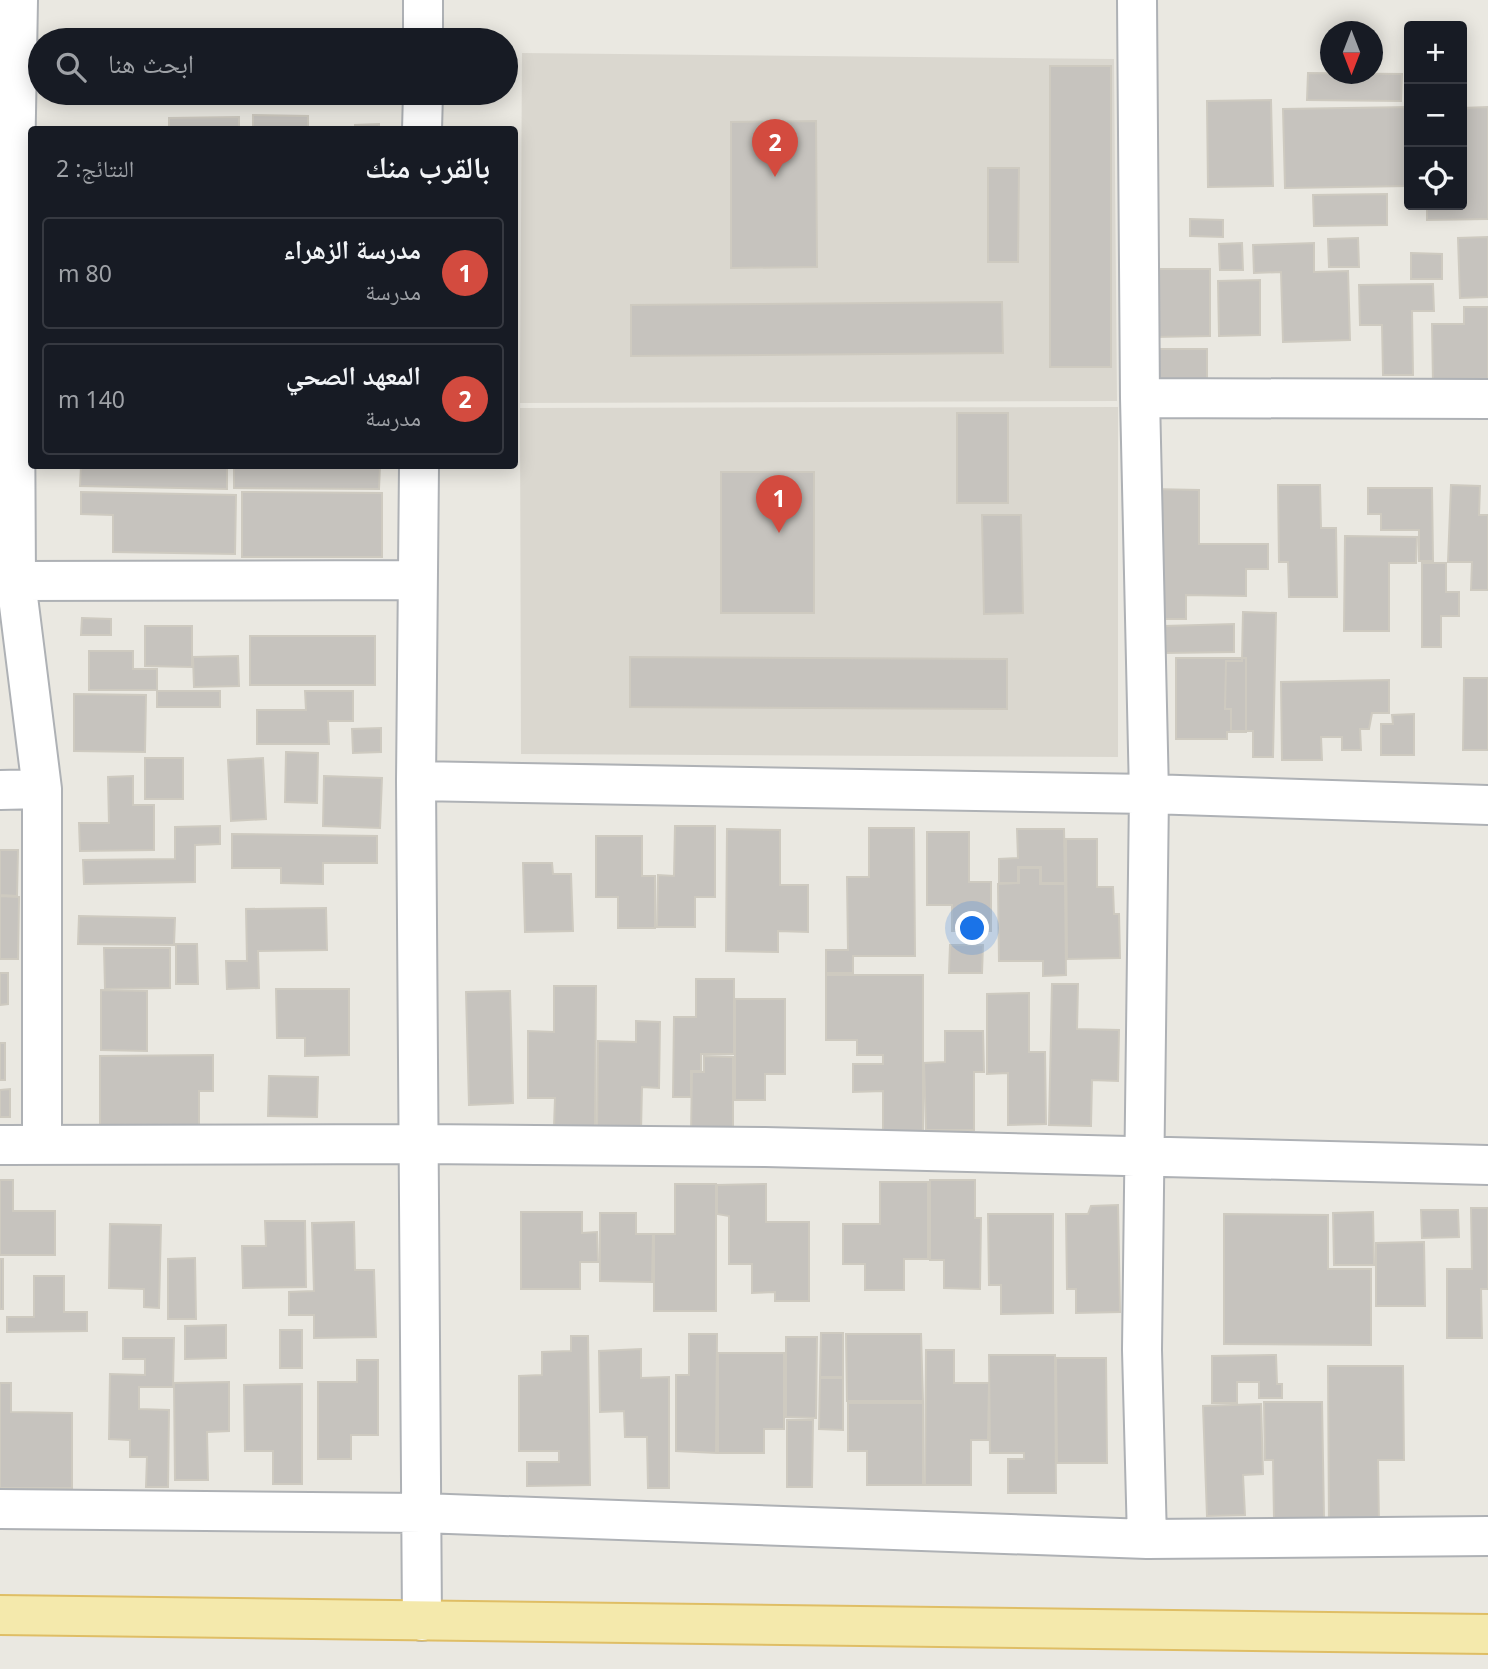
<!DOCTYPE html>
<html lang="ar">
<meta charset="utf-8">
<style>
body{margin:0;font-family:"Noto Sans","Noto Naskh Arabic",sans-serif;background:#20242c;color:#f1f3f6;direction:rtl}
.controls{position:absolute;right:21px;top:21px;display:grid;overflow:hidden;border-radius:7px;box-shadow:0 4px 18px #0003}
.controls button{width:63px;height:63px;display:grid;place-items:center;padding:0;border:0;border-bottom:2px solid #363941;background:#171b24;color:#f1f3f6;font:35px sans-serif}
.compass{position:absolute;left:1320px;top:21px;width:63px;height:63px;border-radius:50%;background:#171b24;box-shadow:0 4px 18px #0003;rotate:180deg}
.you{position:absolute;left:973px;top:929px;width:24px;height:24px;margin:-18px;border:5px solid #fff;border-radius:50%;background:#1a73e8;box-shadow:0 0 0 10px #1a73e833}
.badge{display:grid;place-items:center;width:46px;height:46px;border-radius:50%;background:#d34b3f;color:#fff;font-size:23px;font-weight:700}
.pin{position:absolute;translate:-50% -58px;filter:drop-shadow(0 2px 4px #0008)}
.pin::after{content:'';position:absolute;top:37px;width:24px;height:21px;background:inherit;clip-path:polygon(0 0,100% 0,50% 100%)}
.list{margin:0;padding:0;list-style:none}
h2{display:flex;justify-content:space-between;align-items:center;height:91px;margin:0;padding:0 28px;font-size:30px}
h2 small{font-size:23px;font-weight:400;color:#9ea1a6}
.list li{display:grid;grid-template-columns:46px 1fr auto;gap:21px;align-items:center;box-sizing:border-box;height:112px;margin:0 14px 14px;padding:0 14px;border:2px solid #363941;border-radius:7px}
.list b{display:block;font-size:26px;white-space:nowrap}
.list p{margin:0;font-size:23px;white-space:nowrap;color:#9ea1a6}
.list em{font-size:23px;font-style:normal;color:#9ea1a6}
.icon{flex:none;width:38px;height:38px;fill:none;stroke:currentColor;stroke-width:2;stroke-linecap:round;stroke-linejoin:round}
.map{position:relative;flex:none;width:1488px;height:1669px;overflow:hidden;direction:ltr}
.search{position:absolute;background:#171b24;box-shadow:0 4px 18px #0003;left:28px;top:28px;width:490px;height:77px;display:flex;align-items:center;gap:18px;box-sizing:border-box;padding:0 24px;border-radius:38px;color:#9ea1a6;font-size:26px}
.panel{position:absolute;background:#171b24;box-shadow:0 4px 18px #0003;left:28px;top:126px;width:490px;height:343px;border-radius:7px;direction:rtl}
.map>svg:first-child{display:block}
.education{fill:#dad7cf}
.building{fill:#c6c3be;stroke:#cecac0;stroke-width:2}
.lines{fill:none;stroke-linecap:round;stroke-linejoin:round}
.minor-casing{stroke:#aeb1b5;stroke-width:42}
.major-casing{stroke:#dfbe65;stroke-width:42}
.minor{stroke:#fff;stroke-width:38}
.major{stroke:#f4e9ac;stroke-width:38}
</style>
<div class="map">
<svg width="1488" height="1669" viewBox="0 0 1488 1669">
<rect width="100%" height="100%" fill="#eae8e1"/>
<path class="education" d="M 522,53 L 1114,59 L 1117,401 L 520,403 Z
M 1118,407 L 1118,757 L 521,754 L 520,408 Z"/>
<path class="building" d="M 1050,66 L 1111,66 L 1111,367 L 1050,367 Z
M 1308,73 L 1402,74 L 1401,101 L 1307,100 Z
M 181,93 L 215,93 L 215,98 L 181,98 Z
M 248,93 L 271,93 L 271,98 L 248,98 Z
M 282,93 L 333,93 L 333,96 L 282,97 Z
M 1271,100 L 1273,186 L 1208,187 L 1207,101 Z
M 1409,107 L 1409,186 L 1285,188 L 1283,109 Z
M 1488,107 L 1488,219 L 1427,220 L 1427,205 L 1462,205 L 1462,108 Z
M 253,115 L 308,116 L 308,130 L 253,130 Z
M 239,117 L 239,130 L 169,130 L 169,118 Z
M 816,121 L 817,267 L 731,268 L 731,122 Z
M 379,124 L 379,130 L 355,130 L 355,125 Z
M 988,168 L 1019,168 L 1018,262 L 988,262 Z
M 1387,194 L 1387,225 L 1314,226 L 1313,195 Z
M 1190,219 L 1223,220 L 1223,237 L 1190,236 Z
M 1488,237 L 1488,297 L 1460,298 L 1458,238 Z
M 1358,238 L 1359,267 L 1329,267 L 1328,239 Z
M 1242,243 L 1243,270 L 1220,270 L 1219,244 Z
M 1314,243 L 1314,272 L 1348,271 L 1350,340 L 1283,342 L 1281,272 L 1254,273 L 1253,245 Z
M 1411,253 L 1442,254 L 1442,279 L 1411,279 Z
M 1154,269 L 1210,269 L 1210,336 L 1155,337 Z
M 1260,280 L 1260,335 L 1219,336 L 1218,281 Z
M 1433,284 L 1434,311 L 1412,311 L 1413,375 L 1383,375 L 1382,325 L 1360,325 L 1359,285 Z
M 1002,302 L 1003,353 L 631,356 L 631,305 Z
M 1464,307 L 1488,307 L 1488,382 L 1433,383 L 1432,324 L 1464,324 Z
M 1157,349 L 1207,349 L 1207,379 L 1157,379 Z
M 957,413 L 1008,413 L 1008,503 L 957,503 Z
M 81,466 L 227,466 L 227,489 L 80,486 Z
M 234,466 L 380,466 L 379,489 L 234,488 Z
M 721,472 L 814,472 L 814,613 L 721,613 Z
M 1278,485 L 1320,485 L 1321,528 L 1336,528 L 1337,597 L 1289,597 L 1288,562 L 1279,562 Z
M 1451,485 L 1480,486 L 1479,515 L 1488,515 L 1488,590 L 1471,590 L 1472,562 L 1448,562 Z
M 1368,488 L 1432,488 L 1433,561 L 1419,561 L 1419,530 L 1381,530 L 1381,514 L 1368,514 Z
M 1151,489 L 1199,490 L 1199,544 L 1268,544 L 1268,569 L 1246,569 L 1246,596 L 1186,595 L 1186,619 L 1150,619 Z
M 81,492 L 236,495 L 235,554 L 113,552 L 113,515 L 81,514 Z
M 242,492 L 382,493 L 382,557 L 242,557 Z
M 982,515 L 1021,515 L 1023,613 L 984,614 Z
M 1345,536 L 1417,537 L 1416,563 L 1389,563 L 1389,631 L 1344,631 Z
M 1422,563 L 1446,563 L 1446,592 L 1459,592 L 1459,616 L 1441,616 L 1441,647 L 1422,647 Z
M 1243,612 L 1276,613 L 1273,757 L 1253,757 L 1253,731 L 1231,731 L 1231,709 L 1225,709 L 1226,661 L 1242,661 Z
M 82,618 L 111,619 L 111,635 L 81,635 Z
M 1234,624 L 1234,652 L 1166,653 L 1165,626 Z
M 145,626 L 192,626 L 192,667 L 145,666 Z
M 250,636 L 375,636 L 375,685 L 250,685 Z
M 89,651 L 133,651 L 133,669 L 157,669 L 157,690 L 89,690 Z
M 238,656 L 239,686 L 194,687 L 193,657 Z
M 630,657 L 1007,659 L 1007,709 L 630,707 Z
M 1176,658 L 1246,658 L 1246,732 L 1227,732 L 1227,739 L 1176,739 Z
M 1464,678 L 1488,678 L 1488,750 L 1463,750 Z
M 1389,680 L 1389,713 L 1372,713 L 1369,729 L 1360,729 L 1361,750 L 1342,750 L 1342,737 L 1321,737 L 1322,760 L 1282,760 L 1281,682 Z
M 157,691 L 220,691 L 220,707 L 157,707 Z
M 305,691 L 353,691 L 353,721 L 328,721 L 329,744 L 257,744 L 257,710 L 306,710 Z
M 74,694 L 146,695 L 145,752 L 74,751 Z
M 1414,714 L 1414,755 L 1381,755 L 1381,724 L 1393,724 L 1392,715 Z
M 381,728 L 381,752 L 353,753 L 352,729 Z
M 286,752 L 318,753 L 317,803 L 285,802 Z
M 145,758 L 183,758 L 183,799 L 145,799 Z
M 263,758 L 266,819 L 231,821 L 228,760 Z
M 133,776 L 133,805 L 154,805 L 154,850 L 80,851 L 79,823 L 109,823 L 108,777 Z
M 324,776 L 382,778 L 380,828 L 323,826 Z
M 220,826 L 220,844 L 195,845 L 195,882 L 84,884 L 83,860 L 175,859 L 175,827 Z
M 675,826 L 715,826 L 715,897 L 695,897 L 695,927 L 657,927 L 658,875 L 674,876 Z
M 869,828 L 914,828 L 915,956 L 853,956 L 853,973 L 826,973 L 826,950 L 848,950 L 847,877 L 869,877 Z
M 727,829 L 780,830 L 780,885 L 808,885 L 808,932 L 778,931 L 778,952 L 726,951 Z
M 1017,829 L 1064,829 L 1065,883 L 1041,883 L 1041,867 L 1018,867 L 1018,883 L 999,883 L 999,859 L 1018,858 Z
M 927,832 L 969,832 L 969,882 L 991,882 L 991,931 L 952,931 L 952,905 L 927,905 Z
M 232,834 L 377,836 L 377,863 L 323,863 L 323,884 L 281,883 L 281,868 L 232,868 Z
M 596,836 L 642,836 L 642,876 L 655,876 L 655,928 L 618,928 L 618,897 L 596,897 Z
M 1066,839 L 1097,839 L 1097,887 L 1113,887 L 1114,914 L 1119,914 L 1120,958 L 1067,959 Z
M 0,850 L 18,850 L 17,896 L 0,895 Z
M 523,863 L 552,863 L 553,874 L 571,874 L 573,931 L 525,932 Z
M 1019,868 L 1040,868 L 1040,884 L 1065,884 L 1066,975 L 1043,976 L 1043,961 L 999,961 L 998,884 L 1019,883 Z
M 0,896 L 19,897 L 18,959 L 0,959 Z
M 326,908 L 327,950 L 258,951 L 259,988 L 227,989 L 226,961 L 247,961 L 246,909 Z
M 79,916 L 175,918 L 174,945 L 78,944 Z
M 176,944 L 197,944 L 198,984 L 176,984 Z
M 950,945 L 983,945 L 982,973 L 949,973 Z
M 104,948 L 170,948 L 170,988 L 105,989 Z
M 0,973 L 8,973 L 8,1004 L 0,1005 Z
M 826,975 L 923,975 L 923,1131 L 883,1131 L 883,1091 L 853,1092 L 853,1064 L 883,1064 L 883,1055 L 857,1055 L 857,1040 L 826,1040 Z
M 696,979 L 734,979 L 734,1054 L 701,1054 L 701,1071 L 691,1071 L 691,1097 L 673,1097 L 674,1017 L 696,1017 Z
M 1052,984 L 1078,984 L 1077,1029 L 1119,1030 L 1118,1081 L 1092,1080 L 1091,1126 L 1049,1125 Z
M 554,986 L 596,986 L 595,1128 L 554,1127 L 555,1098 L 528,1098 L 528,1031 L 554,1032 Z
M 276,989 L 349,989 L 349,1055 L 305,1056 L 305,1038 L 277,1038 Z
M 101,990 L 147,991 L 147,1051 L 101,1050 Z
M 510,991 L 513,1103 L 469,1105 L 466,992 Z
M 1029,993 L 1029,1052 L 1045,1052 L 1046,1124 L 1008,1125 L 1008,1073 L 987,1074 L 987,994 Z
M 735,999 L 785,999 L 785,1074 L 765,1074 L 765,1100 L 735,1100 Z
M 636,1021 L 660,1022 L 659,1088 L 642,1087 L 641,1131 L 597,1131 L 598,1041 L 636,1042 Z
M 945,1031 L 983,1031 L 984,1072 L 974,1072 L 974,1130 L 926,1130 L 924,1063 L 945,1062 Z
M 0,1043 L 5,1043 L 5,1080 L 0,1080 Z
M 213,1055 L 213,1091 L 199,1091 L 199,1126 L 100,1126 L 100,1056 Z
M 704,1056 L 733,1057 L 733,1136 L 691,1135 L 692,1072 L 704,1072 Z
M 269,1076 L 318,1077 L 317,1117 L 268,1116 Z
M 10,1089 L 10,1117 L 0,1117 L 0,1090 Z
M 0,1180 L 13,1180 L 13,1211 L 55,1211 L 55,1255 L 0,1255 Z
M 930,1180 L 975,1180 L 975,1218 L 981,1218 L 980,1289 L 944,1288 L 944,1260 L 930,1260 Z
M 880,1182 L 928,1182 L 928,1259 L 904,1259 L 904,1290 L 865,1290 L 865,1264 L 843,1264 L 843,1224 L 880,1224 Z
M 675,1184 L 716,1184 L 716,1311 L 654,1311 L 654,1234 L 675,1234 Z
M 766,1184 L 766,1222 L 809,1222 L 809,1301 L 775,1301 L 775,1292 L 752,1293 L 752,1264 L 729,1264 L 729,1216 L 717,1214 L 717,1185 Z
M 1118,1205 L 1120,1312 L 1076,1313 L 1076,1289 L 1067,1289 L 1066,1214 L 1088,1214 L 1091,1206 Z
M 1471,1208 L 1488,1208 L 1488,1289 L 1481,1289 L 1482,1338 L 1447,1338 L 1447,1269 L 1472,1269 Z
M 1421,1210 L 1458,1210 L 1459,1237 L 1422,1238 Z
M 521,1212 L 582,1212 L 582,1233 L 597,1232 L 598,1262 L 580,1262 L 580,1289 L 521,1289 Z
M 1373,1212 L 1374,1265 L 1334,1265 L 1333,1213 Z
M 600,1213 L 636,1213 L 636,1234 L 653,1234 L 652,1282 L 600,1281 Z
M 988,1214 L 1053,1214 L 1053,1313 L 1001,1314 L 1001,1285 L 989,1285 Z
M 1224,1214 L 1328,1215 L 1328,1269 L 1371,1269 L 1371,1345 L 1224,1344 Z
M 265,1221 L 305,1221 L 306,1287 L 243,1288 L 242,1246 L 266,1246 Z
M 354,1222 L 355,1270 L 374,1270 L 376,1337 L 314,1338 L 314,1315 L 289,1315 L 289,1292 L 314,1291 L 312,1223 Z
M 110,1224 L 161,1225 L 159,1308 L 144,1307 L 144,1289 L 109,1288 Z
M 1424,1242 L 1425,1306 L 1376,1306 L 1376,1243 Z
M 195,1258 L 196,1319 L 168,1319 L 168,1259 Z
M 0,1259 L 3,1259 L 3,1309 L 0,1309 Z
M 34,1276 L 64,1276 L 64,1312 L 87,1312 L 87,1331 L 7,1332 L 7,1317 L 34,1317 Z
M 226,1325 L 226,1358 L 185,1359 L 185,1326 Z
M 280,1330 L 302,1330 L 302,1368 L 280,1368 Z
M 821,1333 L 843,1333 L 843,1377 L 820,1377 Z
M 689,1334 L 717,1334 L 716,1453 L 676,1451 L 676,1375 L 689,1375 Z
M 846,1334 L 921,1334 L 923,1401 L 847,1401 Z
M 571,1336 L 588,1336 L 590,1485 L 527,1486 L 527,1462 L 559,1462 L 559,1451 L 519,1451 L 519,1376 L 542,1375 L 542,1352 L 571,1351 Z
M 786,1337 L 817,1337 L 816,1418 L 786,1417 Z
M 123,1338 L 174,1338 L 173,1387 L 139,1387 L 139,1409 L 169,1410 L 168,1487 L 146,1487 L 147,1457 L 130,1457 L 130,1440 L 109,1439 L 110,1374 L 145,1375 L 145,1359 L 123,1359 Z
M 641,1349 L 641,1378 L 669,1377 L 669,1488 L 648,1488 L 647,1437 L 625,1437 L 624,1411 L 600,1412 L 599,1351 Z
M 926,1350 L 954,1350 L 954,1383 L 989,1383 L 988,1440 L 971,1440 L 971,1485 L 925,1485 Z
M 718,1353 L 784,1353 L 784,1429 L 764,1429 L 764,1453 L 718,1453 Z
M 989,1355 L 1055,1355 L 1056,1493 L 1008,1493 L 1008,1459 L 1024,1459 L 1024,1453 L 990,1453 Z
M 1276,1355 L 1277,1384 L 1282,1384 L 1282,1398 L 1259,1398 L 1259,1382 L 1237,1382 L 1237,1403 L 1212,1403 L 1212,1356 Z
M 1056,1358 L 1106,1358 L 1107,1463 L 1057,1463 Z
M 357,1360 L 378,1360 L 378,1435 L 351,1435 L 351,1459 L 318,1459 L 318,1382 L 357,1382 Z
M 1328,1366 L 1403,1366 L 1404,1460 L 1378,1460 L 1379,1525 L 1329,1525 Z
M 820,1378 L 843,1378 L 843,1430 L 819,1429 Z
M 229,1382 L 229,1431 L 207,1432 L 208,1480 L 175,1480 L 174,1383 Z
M 0,1383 L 11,1383 L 11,1412 L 72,1413 L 72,1488 L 0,1488 Z
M 302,1384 L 302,1484 L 273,1484 L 273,1451 L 245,1451 L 244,1385 Z
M 1264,1402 L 1322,1402 L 1324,1518 L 1274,1519 L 1273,1460 L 1265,1460 Z
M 848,1403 L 923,1403 L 923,1485 L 867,1485 L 867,1451 L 848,1451 Z
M 1261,1404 L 1263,1474 L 1243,1475 L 1245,1515 L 1207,1516 L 1203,1406 Z
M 787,1420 L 813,1420 L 812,1487 L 787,1487 Z"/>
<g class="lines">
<g class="minor-casing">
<path id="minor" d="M 18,0 L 14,225 L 16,581 L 42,789 L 42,1145
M 1137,0 L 1140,398 L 1149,794 L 1142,1350 L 1147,1539
M 423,40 L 423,0
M 422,130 L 423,93
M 1140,398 L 1488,399
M 419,466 L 416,781 L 422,1621
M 16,581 L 417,580
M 416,781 L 1149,794 L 1488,805
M 0,790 L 42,789
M 0,1145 L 418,1144 L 765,1147 L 1488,1165
M 0,1509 L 422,1513 L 1147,1539 L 1488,1536"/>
</g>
<g class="major-casing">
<path id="major" d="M 0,1615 L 1488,1634"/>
</g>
<use href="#minor" class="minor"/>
<use href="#major" class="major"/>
</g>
</svg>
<div class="controls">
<button>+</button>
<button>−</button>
<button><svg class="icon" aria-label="locate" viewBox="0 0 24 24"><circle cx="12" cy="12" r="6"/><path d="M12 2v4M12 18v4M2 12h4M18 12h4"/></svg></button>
</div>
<svg class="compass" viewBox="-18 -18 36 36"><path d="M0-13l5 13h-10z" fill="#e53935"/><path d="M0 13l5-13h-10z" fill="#9ea1a6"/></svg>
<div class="you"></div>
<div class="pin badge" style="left:779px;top:533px">1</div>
<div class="pin badge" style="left:775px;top:177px">2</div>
<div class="search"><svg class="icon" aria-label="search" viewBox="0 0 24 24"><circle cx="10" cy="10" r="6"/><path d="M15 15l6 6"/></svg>ابحث هنا</div>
<section class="panel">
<h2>بالقرب منك<small>النتائج: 2</small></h2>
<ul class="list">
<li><span class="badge">1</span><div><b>مدرسة الزهراء</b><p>مدرسة</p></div><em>80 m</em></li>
<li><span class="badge">2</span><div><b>المعهد الصحي</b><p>مدرسة</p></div><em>140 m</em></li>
</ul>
</section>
</div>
